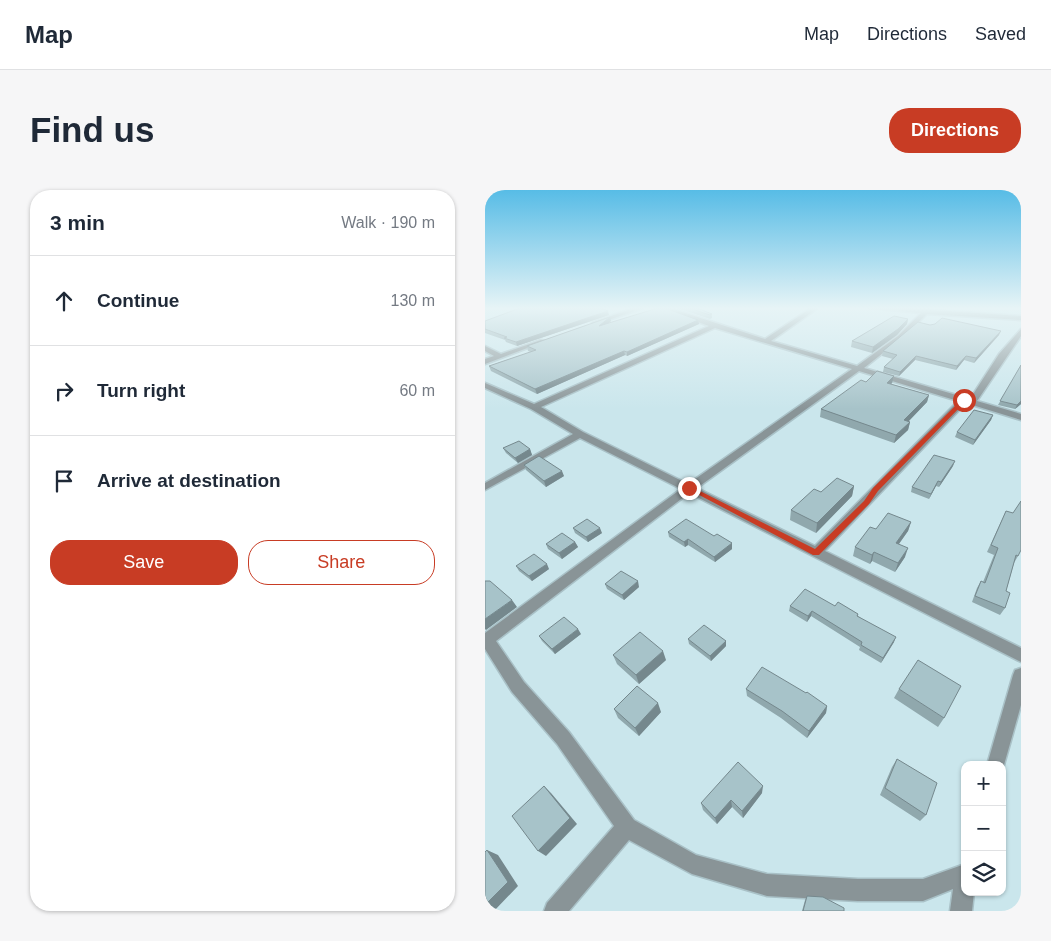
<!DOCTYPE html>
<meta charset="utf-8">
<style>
body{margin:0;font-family:Helvetica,sans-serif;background:#f6f6f7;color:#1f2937}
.controls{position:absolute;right:15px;bottom:15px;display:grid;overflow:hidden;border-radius:10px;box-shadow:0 1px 4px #0004}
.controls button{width:45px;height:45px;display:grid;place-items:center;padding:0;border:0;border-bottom:1px solid #e0e1e3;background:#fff;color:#1f2937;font:25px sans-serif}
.stop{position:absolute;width:15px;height:15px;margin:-11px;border:4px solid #c83c24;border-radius:50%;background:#fff}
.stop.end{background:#c83c24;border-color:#fff;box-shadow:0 1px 5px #0008}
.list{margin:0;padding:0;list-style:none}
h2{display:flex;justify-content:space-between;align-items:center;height:65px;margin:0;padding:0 20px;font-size:21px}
h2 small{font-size:16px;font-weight:400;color:#747a83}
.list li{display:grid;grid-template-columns:32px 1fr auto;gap:15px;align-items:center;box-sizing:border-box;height:90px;padding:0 20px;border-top:1px solid #e0e1e3}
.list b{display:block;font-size:19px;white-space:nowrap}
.list em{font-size:16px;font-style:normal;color:#747a83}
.actions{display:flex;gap:10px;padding:15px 20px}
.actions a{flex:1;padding:11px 0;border:1px solid #c83c24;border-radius:20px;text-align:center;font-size:18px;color:#c83c24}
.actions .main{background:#c83c24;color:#fff}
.icon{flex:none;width:28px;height:28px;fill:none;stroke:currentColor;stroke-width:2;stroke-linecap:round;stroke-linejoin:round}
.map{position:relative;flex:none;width:536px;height:721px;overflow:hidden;border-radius:20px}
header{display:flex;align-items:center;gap:30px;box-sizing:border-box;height:70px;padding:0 25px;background:#fff;border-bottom:1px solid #e0e1e3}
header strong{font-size:24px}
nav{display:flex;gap:28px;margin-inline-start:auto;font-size:18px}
.intro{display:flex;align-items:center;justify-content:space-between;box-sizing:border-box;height:120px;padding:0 30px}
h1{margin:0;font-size:35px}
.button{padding:12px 22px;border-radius:20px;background:#c83c24;color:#fff;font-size:18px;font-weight:700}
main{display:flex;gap:30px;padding:0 30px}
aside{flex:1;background:#fff;border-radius:20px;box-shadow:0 1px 4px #0004}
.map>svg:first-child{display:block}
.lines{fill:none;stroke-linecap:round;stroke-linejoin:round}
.minor-casing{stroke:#a9c1c7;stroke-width:3}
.minor{fill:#899497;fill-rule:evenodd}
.wall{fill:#90a8ad}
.shaded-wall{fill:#75888d}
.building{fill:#a7c3c9;stroke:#75888d}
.route{fill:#c83c24}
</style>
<header>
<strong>Map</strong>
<nav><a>Map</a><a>Directions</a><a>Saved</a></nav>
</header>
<div class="intro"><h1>Find us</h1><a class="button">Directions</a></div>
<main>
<aside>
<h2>3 min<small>Walk · 190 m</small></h2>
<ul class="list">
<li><svg class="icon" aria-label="ahead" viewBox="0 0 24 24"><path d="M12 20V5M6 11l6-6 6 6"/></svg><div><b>Continue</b></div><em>130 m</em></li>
<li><svg class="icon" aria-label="right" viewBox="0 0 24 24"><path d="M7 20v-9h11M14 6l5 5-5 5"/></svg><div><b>Turn right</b></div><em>60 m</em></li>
<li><svg class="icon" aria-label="arrive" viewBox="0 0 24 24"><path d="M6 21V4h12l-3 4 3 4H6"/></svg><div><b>Arrive at destination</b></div></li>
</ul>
<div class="actions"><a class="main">Save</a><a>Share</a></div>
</aside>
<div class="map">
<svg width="536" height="721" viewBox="0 0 536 721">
<rect width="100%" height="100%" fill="#cae6ec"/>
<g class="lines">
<g class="minor-casing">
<path id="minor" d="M 148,118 L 158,118 L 112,134 L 107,133 Z
M 175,118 L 185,118 L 280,149 L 326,118 L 333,118 L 286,151 L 372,176 L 413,146 L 436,123 L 384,118 L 418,118 L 536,126 L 536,130 L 442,124 L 417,148 L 379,178 L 485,209 L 514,164 L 536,139 L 536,146 L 492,211 L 536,224 L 536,230 L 481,213 L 340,361 L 536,458 L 536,472 L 204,303 L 11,451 L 39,492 L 84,542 L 149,630 L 211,665 L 282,684 L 373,689 L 438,689 L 480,674 L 480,702 L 489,702 L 487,721 L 465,721 L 468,699 L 438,711 L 373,711 L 282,706 L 207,684 L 144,650 L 84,721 L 59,721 L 62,713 L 129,636 L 72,554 L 27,502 L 0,459 L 0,443 L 196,299 L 95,248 L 0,300 L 0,293 L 88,244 L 46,219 L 0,198 L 0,193 L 49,214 L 224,136 ZM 230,138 L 367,179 L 203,294 L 98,242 L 56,217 ZM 374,181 L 473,211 L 330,356 L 212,298 Z
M 56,150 L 61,151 L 0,174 L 0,169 L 9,166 L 0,161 L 0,156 L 16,164 Z
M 536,478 L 536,515 L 517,582 L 517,575 L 502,575 L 528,485 L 530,480 Z"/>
</g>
<use href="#minor" class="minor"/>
</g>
<path class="wall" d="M 192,118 L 212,118 L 227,124 L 227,128 L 225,129 Z
M 124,125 L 32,156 L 21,152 L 20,150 L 0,143 L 0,131 Z
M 125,127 L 126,131 L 124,133 L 213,130 L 214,134 L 142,166 L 140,165 L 52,204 L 6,181 L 4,176 L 46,162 L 43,161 L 42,156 Z
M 423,129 L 422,134 L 412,145 L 387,163 L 366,157 L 367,151 Z
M 445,135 L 514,145 L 489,173 L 479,170 L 471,180 L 430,170 L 414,186 L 398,182 L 399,177 L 408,169 L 397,166 L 398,161 Z
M 536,175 L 536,214 L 530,219 L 513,215 Z
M 409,186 L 407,193 L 406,194 L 444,205 L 442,212 L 423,232 L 425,232 L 423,240 L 409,253 L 335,227 L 336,219 L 381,192 Z
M 508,225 L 506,230 L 488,255 L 470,247 L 472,242 Z
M 18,258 L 45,259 L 47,265 L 33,273 L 21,263 Z
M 39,275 L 79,286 L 61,297 L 41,280 Z
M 468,276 L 454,297 L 451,296 L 444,309 L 426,302 L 427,297 Z
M 369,296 L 367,306 L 331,343 L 305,330 L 306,320 L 336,302 Z
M 521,321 L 533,366 L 529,373 L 521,401 L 520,418 L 515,425 L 487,412 L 492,398 L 496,391 L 498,392 L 509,365 L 502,362 Z
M 426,332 L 423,341 L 414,354 L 420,367 L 410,382 L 387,371 L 385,374 L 368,366 L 370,357 L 391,339 Z
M 88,338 L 117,343 L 103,352 L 90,343 Z
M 183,342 L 247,359 L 230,372 L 203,355 L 200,357 L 184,347 Z
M 90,352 L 93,357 L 77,369 L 63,359 L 61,354 Z
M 31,376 L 64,379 L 47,391 L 34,381 Z
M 120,394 L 154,397 L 139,410 L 122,399 Z
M 305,416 L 350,416 L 373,424 L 373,426 L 409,452 L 396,473 L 374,460 L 375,457 L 326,426 L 322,432 L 304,421 Z
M 96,444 L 70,464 L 57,451 L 54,446 Z
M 203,449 L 241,451 L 241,456 L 226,471 L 204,454 Z
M 128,465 L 181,470 L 154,494 L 132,474 Z
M 261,499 L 342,516 L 341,523 L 322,548 L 296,528 L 262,506 Z
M 414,499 L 459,528 L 453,537 L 409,508 Z
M 129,519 L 176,522 L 154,546 L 133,528 Z
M 412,569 L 441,625 L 435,631 L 395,605 L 407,577 Z
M 277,603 L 258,628 L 247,617 L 232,634 L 218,620 L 216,613 Z
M 322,706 L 359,721 L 317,721 L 320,710 Z"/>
<path class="shaded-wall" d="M 123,121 L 124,125 L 32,156 L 31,152 Z
M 125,127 L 126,131 L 115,140 L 114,136 Z
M 423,129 L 422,134 L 412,145 L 387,163 L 388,157 Z
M 213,130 L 214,134 L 142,166 L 142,162 Z
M 516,141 L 514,145 L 489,173 L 491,168 Z
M 139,161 L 140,165 L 52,204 L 50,199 Z
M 431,166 L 430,170 L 414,186 L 415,182 Z
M 481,166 L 479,170 L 471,180 L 472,176 Z
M 409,186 L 407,193 L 400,200 L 402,193 Z
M 444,205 L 442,212 L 417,238 L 419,230 Z
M 536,211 L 536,214 L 530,219 L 532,215 Z
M 508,225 L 506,230 L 488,255 L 490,250 Z
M 425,232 L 423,240 L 409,253 L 411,245 Z
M 45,259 L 47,265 L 33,273 L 30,268 Z
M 470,271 L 468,276 L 454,297 L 456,292 Z
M 77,281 L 79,286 L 61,297 L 59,291 Z
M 453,291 L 451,296 L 444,309 L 446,304 Z
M 369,296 L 367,306 L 331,343 L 332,333 Z
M 426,332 L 423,341 L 408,362 L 411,353 Z
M 115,338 L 117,343 L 103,352 L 101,347 Z
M 203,349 L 203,355 L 200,357 L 199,352 Z
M 90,352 L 93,357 L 77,369 L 74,363 Z
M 247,353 L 247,359 L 230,372 L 229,367 Z
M 423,358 L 420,367 L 410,382 L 413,373 Z
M 389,362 L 387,371 L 385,374 L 387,365 Z
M 62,374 L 64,379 L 47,391 L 44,386 Z
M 153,391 L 154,397 L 139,410 L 137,405 Z
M 27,410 L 32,417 L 1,440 L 0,439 L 0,429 Z
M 327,421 L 326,426 L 322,432 L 323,426 Z
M 93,439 L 96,444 L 70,464 L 67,459 Z
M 411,447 L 409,452 L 396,473 L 398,468 Z
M 241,451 L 241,456 L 226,471 L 225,466 Z
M 178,461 L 181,470 L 154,494 L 151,485 Z
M 173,513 L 176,522 L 154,546 L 150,538 Z
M 342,516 L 341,523 L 322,548 L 324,541 Z
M 59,596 L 66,603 L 92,634 L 61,666 L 53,661 Z
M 278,596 L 277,603 L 258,628 L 257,621 Z
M 246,610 L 247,617 L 232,634 L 230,628 Z
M 2,660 L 13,665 L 33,696 L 9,721 L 0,721 Z"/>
<path class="building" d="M 35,118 L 116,118 L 123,121 L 31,152 L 19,148 L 22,147 L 0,139 L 0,131 Z
M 173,118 L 180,118 L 213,130 L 142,162 L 139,161 L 50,199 L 4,176 L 51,160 L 42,156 L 125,127 L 114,136 Z
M 204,118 L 212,118 L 227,124 L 225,125 Z
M 409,126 L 423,129 L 413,139 L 388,157 L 367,151 Z
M 457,128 L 516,141 L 491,168 L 481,166 L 472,176 L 431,166 L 415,182 L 399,177 L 412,165 L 398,161 L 433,132 L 445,135 L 450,134 Z
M 536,175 L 536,211 L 532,215 L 515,211 Z
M 392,181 L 409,186 L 402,193 L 444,205 L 419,230 L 425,232 L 411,245 L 336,219 L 376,190 L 381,192 Z
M 489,220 L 508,225 L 490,250 L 472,242 Z
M 34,251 L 45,259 L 30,268 L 18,258 Z
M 449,265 L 470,271 L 456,292 L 453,291 L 446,304 L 427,297 Z
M 54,266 L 77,281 L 59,291 L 39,275 Z
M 352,288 L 369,296 L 332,333 L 306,320 L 329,299 L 336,302 Z
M 536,311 L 536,360 L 533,366 L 531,365 L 521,401 L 525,403 L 520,418 L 490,406 L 496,391 L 500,393 L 513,358 L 506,355 L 521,321 L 528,323 Z
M 403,323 L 426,332 L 411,353 L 423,358 L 413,373 L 389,362 L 387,365 L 370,357 L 385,337 L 391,339 Z
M 102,329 L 115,338 L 101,347 L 88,338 Z
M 201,329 L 229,346 L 232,344 L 247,353 L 229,367 L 203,349 L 199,352 L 183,342 Z
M 77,343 L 90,352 L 74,363 L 61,354 Z
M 49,364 L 62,374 L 44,386 L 31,376 Z
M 136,381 L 153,391 L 137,405 L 120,394 Z
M 0,391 L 5,391 L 27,410 L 0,429 Z
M 320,399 L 350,416 L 353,412 L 373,424 L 372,426 L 411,447 L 398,468 L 376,455 L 377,452 L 327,421 L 323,426 L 305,416 Z
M 79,427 L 93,439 L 67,459 L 54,446 Z
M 219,435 L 241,451 L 225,466 L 203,449 Z
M 155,442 L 178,461 L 151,485 L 128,465 Z
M 433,470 L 476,496 L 459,528 L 414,499 Z
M 277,477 L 321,503 L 322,502 L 342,516 L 324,541 L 297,521 L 261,499 Z
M 152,496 L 173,513 L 150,538 L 129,519 Z
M 412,569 L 452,593 L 441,625 L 400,598 Z
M 253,572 L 278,596 L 257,621 L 246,610 L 230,628 L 216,613 Z
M 59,596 L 85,628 L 53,661 L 27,626 Z
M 2,660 L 23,692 L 0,715 L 0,662 Z
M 322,706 L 338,707 L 359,718 L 359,721 L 318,721 Z"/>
<linearGradient id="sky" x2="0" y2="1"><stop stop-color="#57bce6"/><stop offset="0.54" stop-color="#e7f4f6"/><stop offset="1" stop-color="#e7f4f6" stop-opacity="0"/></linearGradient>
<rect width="536" height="219" fill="url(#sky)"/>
<path class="route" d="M 477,209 L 482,210 L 393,301 L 384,314 L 334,365 L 328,365 L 201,298 L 207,297 L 330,359 L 379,311 L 388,298 Z"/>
</svg>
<div class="controls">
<button>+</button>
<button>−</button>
<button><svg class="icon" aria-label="layers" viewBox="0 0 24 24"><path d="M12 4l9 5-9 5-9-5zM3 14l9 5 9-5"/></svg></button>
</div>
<div class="stop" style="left:479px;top:210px"></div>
<div class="stop end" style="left:204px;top:298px"></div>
</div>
</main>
